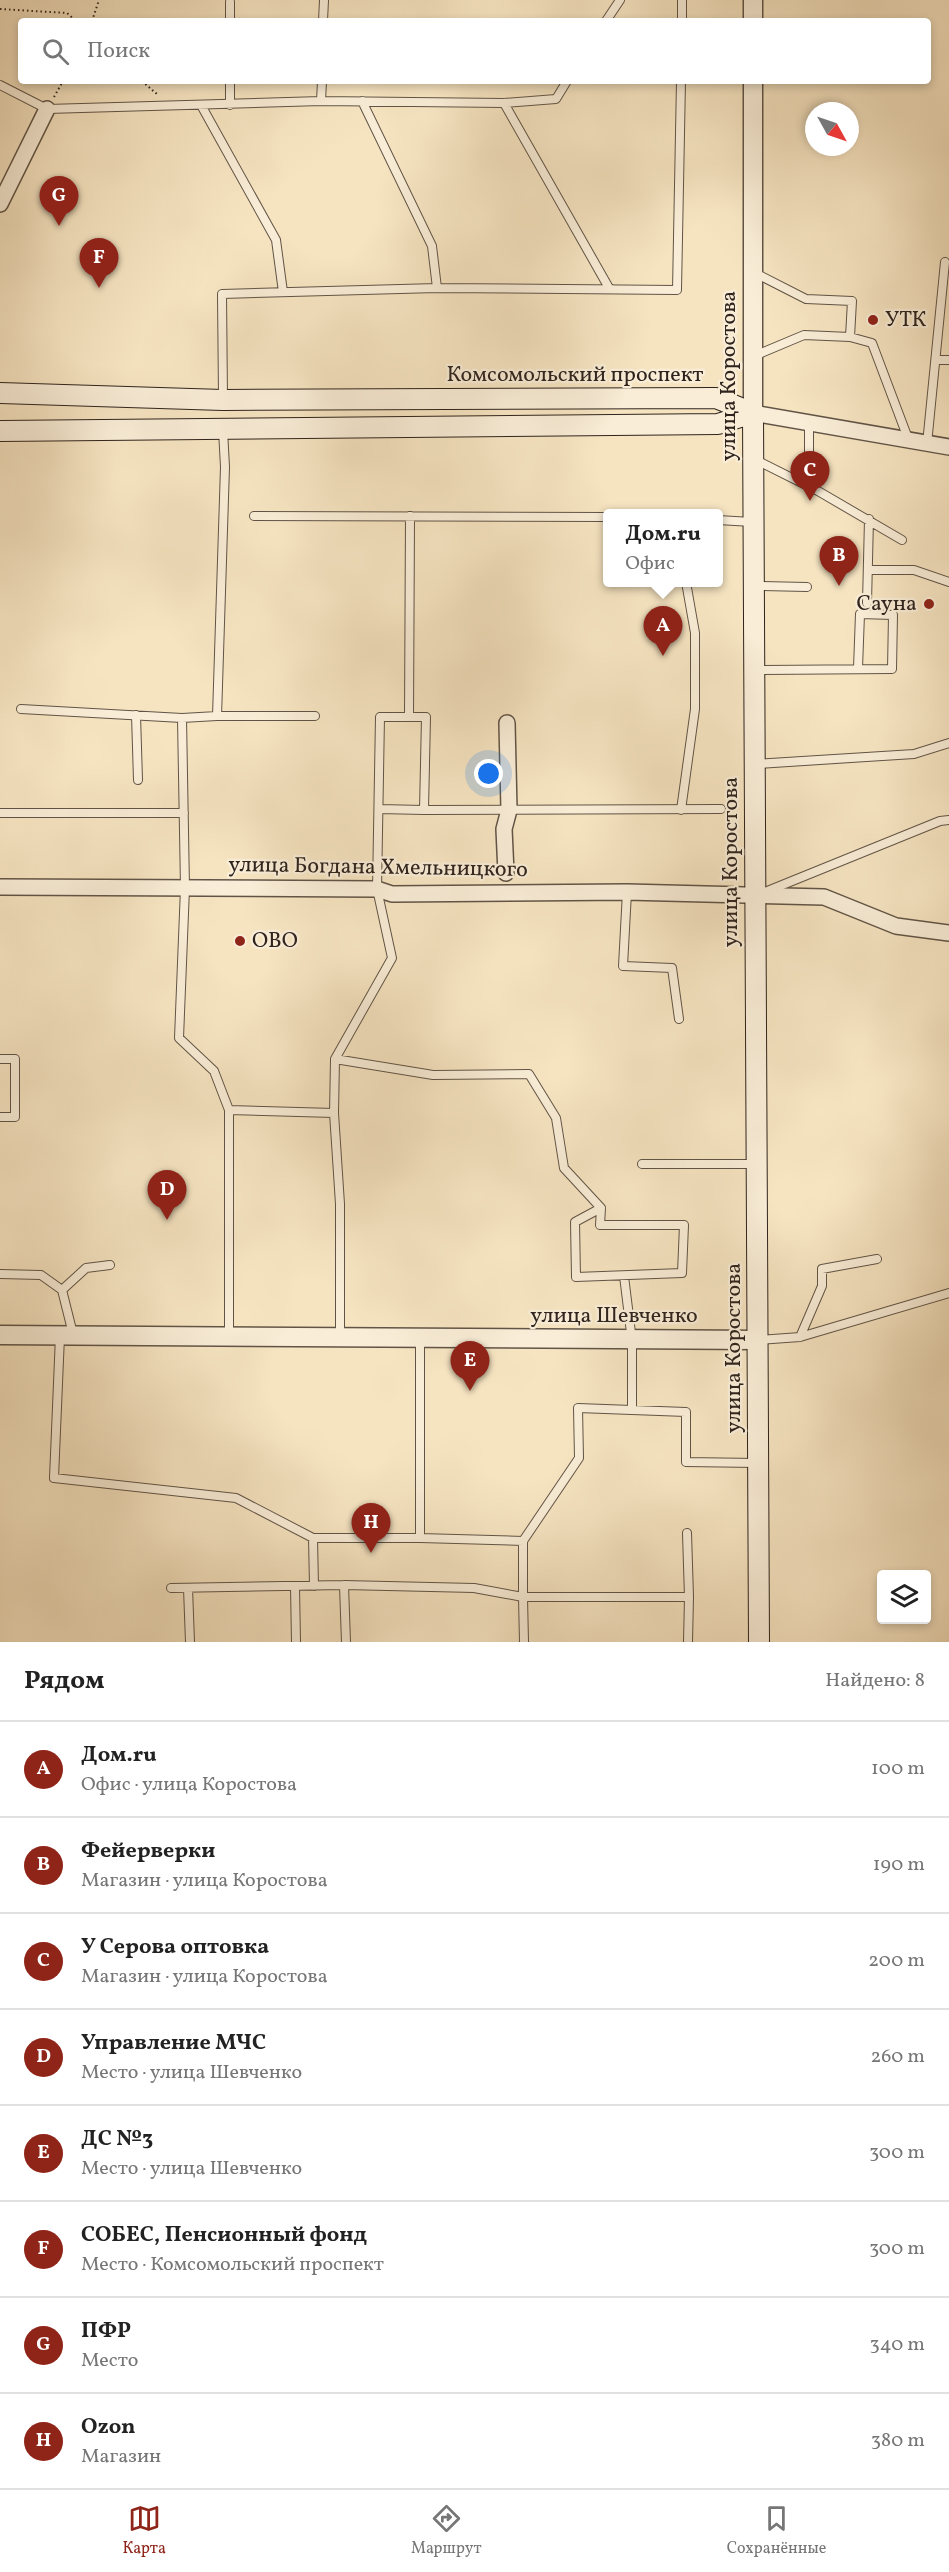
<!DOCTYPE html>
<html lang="ru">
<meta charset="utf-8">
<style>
body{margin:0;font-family:Vollkorn,serif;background:#f2f2f2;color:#222}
.controls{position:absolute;right:18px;bottom:18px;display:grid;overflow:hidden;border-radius:6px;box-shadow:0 3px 9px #0003}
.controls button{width:54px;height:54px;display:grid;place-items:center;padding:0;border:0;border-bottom:2px solid #e0e0e0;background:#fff;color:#222;font:30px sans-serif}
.compass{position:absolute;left:805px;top:102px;width:54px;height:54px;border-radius:50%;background:#fff;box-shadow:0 3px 9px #0003;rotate:130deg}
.you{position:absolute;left:489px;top:774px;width:21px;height:21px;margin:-15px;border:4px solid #fff;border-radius:50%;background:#1a73e8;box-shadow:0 0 0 9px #1a73e833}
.badge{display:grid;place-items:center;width:39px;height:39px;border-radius:50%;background:#8f2418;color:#fff;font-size:20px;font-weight:700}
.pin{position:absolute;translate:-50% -50px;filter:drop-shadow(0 2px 3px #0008)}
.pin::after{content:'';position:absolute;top:32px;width:21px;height:18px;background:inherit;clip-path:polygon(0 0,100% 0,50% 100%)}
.popup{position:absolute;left:603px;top:509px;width:120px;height:78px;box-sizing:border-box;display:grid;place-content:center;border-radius:6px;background:#fff;filter:drop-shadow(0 2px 4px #0005);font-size:20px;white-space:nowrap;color:#767676}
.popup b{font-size:22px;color:#222}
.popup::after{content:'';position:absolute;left:50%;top:100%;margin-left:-12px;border:12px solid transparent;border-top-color:#fff}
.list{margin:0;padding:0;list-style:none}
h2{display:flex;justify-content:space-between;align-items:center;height:78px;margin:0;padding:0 24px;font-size:26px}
h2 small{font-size:20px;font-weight:400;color:#767676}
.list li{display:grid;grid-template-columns:39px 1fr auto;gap:18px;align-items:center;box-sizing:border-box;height:96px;padding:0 24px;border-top:2px solid #e0e0e0}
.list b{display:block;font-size:22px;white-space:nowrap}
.list p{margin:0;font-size:20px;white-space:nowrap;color:#767676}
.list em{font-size:20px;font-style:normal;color:#767676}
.icon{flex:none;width:33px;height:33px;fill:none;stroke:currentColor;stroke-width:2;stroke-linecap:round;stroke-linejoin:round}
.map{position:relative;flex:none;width:949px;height:1642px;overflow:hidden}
.search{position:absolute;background:#fff;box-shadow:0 3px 9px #0003;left:18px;right:18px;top:18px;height:66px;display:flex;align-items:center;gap:15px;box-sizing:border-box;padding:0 21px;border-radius:6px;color:#767676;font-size:22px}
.sheet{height:846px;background:#fff}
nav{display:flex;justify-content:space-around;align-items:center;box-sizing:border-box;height:84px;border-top:2px solid #e0e0e0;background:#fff;font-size:16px;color:#767676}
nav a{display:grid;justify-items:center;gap:3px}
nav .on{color:#8f2418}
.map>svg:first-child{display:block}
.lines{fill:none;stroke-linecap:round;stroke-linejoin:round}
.service-casing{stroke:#615446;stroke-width:10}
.minor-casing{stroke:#615446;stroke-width:18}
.tertiary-casing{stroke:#615446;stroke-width:21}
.secondary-casing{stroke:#2f241d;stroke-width:22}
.path{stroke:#2f241d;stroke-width:2;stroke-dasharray:1.5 3;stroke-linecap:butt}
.service{stroke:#f9edd7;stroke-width:8}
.minor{stroke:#f9edd7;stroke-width:15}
.tertiary{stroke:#f9edd7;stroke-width:18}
.secondary{stroke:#f9edd7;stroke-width:20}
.poi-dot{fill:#8f2418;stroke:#f9edd7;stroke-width:2}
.labels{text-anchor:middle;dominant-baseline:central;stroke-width:4.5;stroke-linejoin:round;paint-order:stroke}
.poi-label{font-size:22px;fill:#2f241d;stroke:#f9edd7;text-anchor:start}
.street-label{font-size:22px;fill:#2f241d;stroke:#f9edd7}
</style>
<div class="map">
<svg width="949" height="1642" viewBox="0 0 949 1642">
<rect width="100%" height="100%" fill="#f6e4c1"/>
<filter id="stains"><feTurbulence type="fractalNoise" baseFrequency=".00333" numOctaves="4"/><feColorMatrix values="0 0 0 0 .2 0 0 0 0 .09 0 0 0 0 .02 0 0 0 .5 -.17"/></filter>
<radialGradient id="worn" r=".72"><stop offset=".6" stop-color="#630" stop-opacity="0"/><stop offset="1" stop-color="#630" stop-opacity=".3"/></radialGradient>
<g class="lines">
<g class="service-casing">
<path id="service" d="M 230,21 L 230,2
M 323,21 L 324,0
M 606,21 L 620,0
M 682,21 L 682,0
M 0,85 L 47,109 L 321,101 L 504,103 L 556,99 L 567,81
M 321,101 L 322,81
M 362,101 L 432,246 L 437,288
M 504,103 L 609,288
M 201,105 L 276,240 L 283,292
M 230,105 L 230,81
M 850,337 L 872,343 L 909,441
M 754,356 L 804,335 L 850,337 L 852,301 L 806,299 L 755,273
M 936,360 L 949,360
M 223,398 L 222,294 L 437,288 L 677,290 L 681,81
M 223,430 L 225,467 L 217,716 L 182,718 L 185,888 L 179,1038 L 214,1071 L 229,1110 L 229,1335
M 927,444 L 945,262
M 756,460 L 818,491 L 902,540
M 809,487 L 809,424
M 254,516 L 608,517
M 718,520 L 752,522
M 868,570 L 914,570 L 949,582
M 756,586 L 807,587
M 867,603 L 869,519
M 756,670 L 892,669 L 893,615 L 860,614 L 858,668
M 21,709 L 182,718
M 136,715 L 138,780
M 217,716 L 315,716
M 409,717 L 410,516
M 756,764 L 914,754 L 949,743
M 379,809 L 424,810
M 681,810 L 695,709 L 695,633 L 686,582
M 0,813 L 184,813
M 627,892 L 623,966 L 672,968 L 679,1019
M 765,892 L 940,821 L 949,820
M 0,1059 L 15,1059 L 15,1117 L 0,1117
M 335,1059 L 433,1075 L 529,1074 L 556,1118 L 564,1168 L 601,1208 L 600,1225 L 684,1225 L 682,1273 L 576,1277 L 575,1222 L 601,1208
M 229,1110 L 334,1113
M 642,1164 L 755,1164
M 0,1274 L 41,1275 L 62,1290 L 73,1334
M 624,1276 L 632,1341 L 632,1410
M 62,1290 L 86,1268 L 110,1265
M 60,1336 L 54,1478 L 236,1498 L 313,1538 L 314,1586
M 340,1337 L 340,1204 L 334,1113 L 335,1059 L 392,958 L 377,889 L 380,717 L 426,717 L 424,810 L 721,809
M 800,1337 L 822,1286 L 822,1269 L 877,1259
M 420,1338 L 420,1538
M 759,1340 L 800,1337 L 949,1293
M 687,1533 L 689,1597
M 313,1538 L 420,1538 L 523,1541
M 295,1587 L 296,1642
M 171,1588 L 344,1585
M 188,1588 L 190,1642
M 346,1642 L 344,1585 L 474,1588 L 523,1597 L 523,1541 L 579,1458 L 578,1408 L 686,1412 L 686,1462 L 757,1463
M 524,1642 L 523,1597 L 689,1597 L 688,1642"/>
</g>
<g class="minor-casing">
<path id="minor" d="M 0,204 L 47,109
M 753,413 L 949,447
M 506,873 L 504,829 L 509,810 L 507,723
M 0,887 L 377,889 L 392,894 L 627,892 L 824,897 L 896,926 L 949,933"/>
</g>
<g class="tertiary-casing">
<path id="tertiary" d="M 753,0 L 753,21
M 753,81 L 753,413
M 0,1335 L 758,1340"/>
</g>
<g class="secondary-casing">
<path id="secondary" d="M 0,393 L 223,400 L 716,398 L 753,413
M 753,413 L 759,1642
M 0,431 L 718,424 L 753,413"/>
</g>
<path class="path" d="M 0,9 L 67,13 L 76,21
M 92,21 L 99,0
M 142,81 L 158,95
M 54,97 L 63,81"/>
<use href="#service" class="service"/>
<use href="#minor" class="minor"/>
<use href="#tertiary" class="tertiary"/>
<use href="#secondary" class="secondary"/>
</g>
<g class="poi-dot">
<circle cx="873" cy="320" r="6"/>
<circle cx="929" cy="604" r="6"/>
<circle cx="240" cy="941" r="6"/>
</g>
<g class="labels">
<g class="poi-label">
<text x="885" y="320">УТК</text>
<text x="917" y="604" text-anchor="end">Сауна</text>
<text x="252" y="941">ОВО</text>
</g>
<g class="street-label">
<text x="575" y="375">Комсомольский проспект</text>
<text transform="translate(729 376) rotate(-90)">улица Коростова</text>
<text transform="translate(731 862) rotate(-90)">улица Коростова</text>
<text transform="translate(378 868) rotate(1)">улица Богдана Хмельницкого</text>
<text x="614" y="1316">улица Шевченко</text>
<text transform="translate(734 1348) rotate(-90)">улица Коростова</text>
</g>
</g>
<rect width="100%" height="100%" filter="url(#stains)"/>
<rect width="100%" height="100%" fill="url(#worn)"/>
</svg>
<div class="controls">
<button><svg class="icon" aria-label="layers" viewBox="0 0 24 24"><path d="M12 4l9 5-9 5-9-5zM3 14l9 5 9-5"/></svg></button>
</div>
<svg class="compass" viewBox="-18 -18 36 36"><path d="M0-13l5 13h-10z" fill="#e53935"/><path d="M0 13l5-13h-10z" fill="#767676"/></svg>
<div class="you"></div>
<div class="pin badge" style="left:663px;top:656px">A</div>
<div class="popup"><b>Дом.ru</b>Офис</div>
<div class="pin badge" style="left:839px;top:586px">B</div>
<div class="pin badge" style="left:810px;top:501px">C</div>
<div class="pin badge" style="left:167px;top:1220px">D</div>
<div class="pin badge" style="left:470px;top:1391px">E</div>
<div class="pin badge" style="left:99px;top:288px">F</div>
<div class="pin badge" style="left:59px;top:226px">G</div>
<div class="pin badge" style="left:371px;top:1553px">H</div>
<div class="search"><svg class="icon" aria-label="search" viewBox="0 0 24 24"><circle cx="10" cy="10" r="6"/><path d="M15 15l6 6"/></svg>Поиск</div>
</div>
<section class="sheet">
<h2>Рядом<small>Найдено: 8</small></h2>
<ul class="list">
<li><span class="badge">A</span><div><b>Дом.ru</b><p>Офис · улица Коростова</p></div><em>100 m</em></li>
<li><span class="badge">B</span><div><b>Фейерверки</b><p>Магазин · улица Коростова</p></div><em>190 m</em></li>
<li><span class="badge">C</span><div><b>У Серова оптовка</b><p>Магазин · улица Коростова</p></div><em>200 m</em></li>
<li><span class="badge">D</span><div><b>Управление МЧС</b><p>Место · улица Шевченко</p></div><em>260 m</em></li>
<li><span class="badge">E</span><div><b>ДС №3</b><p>Место · улица Шевченко</p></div><em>300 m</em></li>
<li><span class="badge">F</span><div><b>СОБЕС, Пенсионный фонд</b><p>Место · Комсомольский проспект</p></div><em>300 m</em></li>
<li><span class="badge">G</span><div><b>ПФР</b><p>Место</p></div><em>340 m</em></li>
<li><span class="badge">H</span><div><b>Ozon</b><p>Магазин</p></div><em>380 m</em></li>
</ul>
</section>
<nav>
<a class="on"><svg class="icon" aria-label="map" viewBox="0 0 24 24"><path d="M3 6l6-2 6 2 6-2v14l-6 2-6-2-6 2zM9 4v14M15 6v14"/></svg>Карта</a>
<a><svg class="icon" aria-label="directions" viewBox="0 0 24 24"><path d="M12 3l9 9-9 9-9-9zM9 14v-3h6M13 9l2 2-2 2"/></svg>Маршрут</a>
<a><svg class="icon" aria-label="saved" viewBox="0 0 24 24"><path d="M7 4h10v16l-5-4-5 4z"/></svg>Сохранённые</a>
</nav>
